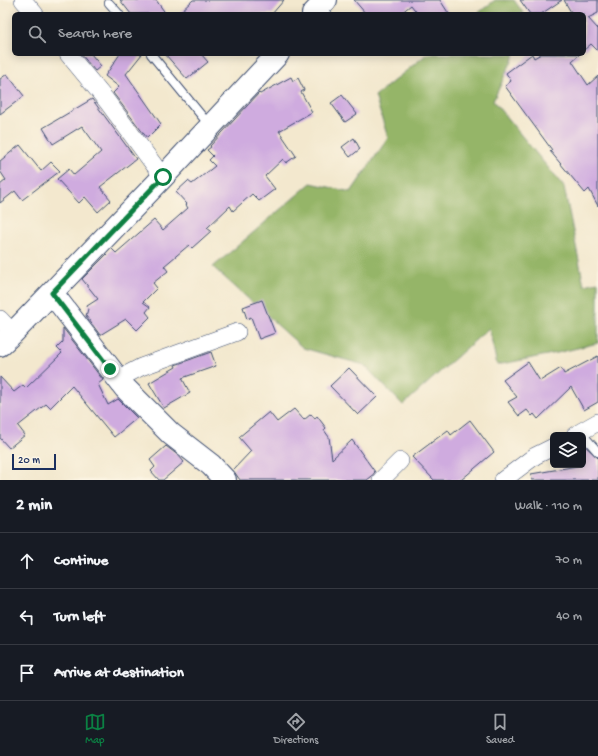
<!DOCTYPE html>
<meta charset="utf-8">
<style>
body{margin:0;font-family:"Gochi Hand",sans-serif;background:#242831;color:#f1f3f6}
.controls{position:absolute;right:12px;bottom:12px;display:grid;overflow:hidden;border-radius:6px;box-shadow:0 2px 10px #0003}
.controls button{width:36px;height:36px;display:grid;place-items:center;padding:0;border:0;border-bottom:1px solid #363941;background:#171b24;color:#f1f3f6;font:20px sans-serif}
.scale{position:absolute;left:12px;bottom:10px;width:44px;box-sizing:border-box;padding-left:4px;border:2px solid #1b2f5e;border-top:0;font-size:11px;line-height:14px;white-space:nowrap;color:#1b2f5e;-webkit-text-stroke:3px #fcf5e5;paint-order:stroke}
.stop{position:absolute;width:12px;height:12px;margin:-9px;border:3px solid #0b8043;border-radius:50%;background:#fff}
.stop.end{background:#0b8043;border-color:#fff;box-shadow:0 1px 4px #0008}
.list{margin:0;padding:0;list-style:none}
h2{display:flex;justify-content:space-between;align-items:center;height:52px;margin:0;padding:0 16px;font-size:17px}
h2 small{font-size:13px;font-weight:400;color:#9ea1a6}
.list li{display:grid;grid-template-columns:26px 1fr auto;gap:12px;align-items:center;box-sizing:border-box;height:56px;padding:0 16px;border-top:1px solid #363941}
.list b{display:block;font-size:15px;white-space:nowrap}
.list em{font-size:13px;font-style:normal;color:#9ea1a6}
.icon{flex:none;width:22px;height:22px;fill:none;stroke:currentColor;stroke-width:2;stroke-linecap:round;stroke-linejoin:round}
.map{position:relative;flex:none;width:598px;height:480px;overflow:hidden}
.search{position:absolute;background:#171b24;box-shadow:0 2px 10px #0003;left:12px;right:12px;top:12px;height:44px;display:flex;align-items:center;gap:10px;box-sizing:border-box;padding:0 14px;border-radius:6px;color:#9ea1a6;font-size:15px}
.sheet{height:220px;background:#171b24}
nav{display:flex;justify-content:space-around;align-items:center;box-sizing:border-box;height:56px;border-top:1px solid #363941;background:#171b24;font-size:11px;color:#9ea1a6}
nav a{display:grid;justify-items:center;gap:2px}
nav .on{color:#0b8043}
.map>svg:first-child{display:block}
.forest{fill:#95b568;stroke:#587263}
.building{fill:#cfabdf}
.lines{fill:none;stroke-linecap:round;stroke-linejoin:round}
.lane-casing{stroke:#3b4b6f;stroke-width:10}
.street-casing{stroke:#3b4b6f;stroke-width:18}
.secondary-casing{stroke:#3b4b6f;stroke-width:24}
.lane{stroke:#fff;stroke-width:8}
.street{stroke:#fff;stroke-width:17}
.secondary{stroke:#fff;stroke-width:22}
.route{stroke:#0b8043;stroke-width:5}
</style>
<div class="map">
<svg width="598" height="480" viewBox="0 0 598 480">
<rect width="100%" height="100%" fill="#fcf5e5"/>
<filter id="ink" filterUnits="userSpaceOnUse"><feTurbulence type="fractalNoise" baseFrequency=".025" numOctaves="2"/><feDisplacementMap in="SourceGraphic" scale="8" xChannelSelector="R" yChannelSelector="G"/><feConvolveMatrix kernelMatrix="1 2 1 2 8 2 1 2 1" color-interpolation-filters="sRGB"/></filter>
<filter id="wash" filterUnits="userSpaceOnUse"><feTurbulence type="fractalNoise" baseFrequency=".012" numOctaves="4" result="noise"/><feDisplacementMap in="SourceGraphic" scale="16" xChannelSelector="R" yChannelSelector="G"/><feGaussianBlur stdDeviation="0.9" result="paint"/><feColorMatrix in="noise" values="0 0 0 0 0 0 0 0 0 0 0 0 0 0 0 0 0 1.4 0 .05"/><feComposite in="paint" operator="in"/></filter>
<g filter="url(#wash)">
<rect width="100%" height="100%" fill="#f3e8ce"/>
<path class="forest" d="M 495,0 L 514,0 L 524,14 L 477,14 Z
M 427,54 L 515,54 L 493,101 L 564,187 L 584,285 L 598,282 L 598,343 L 557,353 L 497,365 L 489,328 L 403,405 L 364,365 L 303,348 L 213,267 L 311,183 L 351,192 L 388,138 L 375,96 Z"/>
<g id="blocks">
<path class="building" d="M 120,0 L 156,0 L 166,14 L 131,14 Z
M 193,0 L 284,0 L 272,14 L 178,14 Z
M 354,0 L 440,0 L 449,14 L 418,14 L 411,5 L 400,14 L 366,14 Z
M 520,0 L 562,0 L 541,14 L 530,14 Z
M 564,0 L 598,0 L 598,13 L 588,18 L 598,29 L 598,51 L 591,44 L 584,50 L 584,14 L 572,14 Z
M 81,54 L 91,54 L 101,66 L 95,71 Z
M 120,54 L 142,54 L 126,74 L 161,124 L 147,138 L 113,93 L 119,87 L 105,76 Z
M 165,54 L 201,54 L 208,62 L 187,79 Z
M 532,54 L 534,58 L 541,54 L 580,54 L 572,61 L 588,85 L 598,76 L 598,206 L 589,189 L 585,193 L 550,151 L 552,150 L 505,86 L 511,81 L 506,73 Z
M 7,74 L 24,96 L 0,114 L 0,79 Z
M 291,77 L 293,81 L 298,78 L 304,90 L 301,92 L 312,112 L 279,131 L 296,156 L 286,163 L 283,159 L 265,176 L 275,189 L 259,201 L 252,194 L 233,211 L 230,206 L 207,228 L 211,231 L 192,248 L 189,245 L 164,266 L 168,271 L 153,283 L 157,288 L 143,302 L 150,307 L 146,312 L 150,317 L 137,330 L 126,319 L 100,335 L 86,316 L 88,309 L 87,306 L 98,299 L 82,279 L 112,249 L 116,253 L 154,220 L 163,230 L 188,208 L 186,205 L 187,204 L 176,192 L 188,181 L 192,184 L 215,166 L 209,160 L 213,156 L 207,150 L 211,147 L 210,146 L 259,93 L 260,94 Z
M 342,95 L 357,114 L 345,122 L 331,103 Z
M 92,99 L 136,159 L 100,187 L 111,200 L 98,212 L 85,197 L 79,203 L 57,179 L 69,169 L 74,175 L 101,152 L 82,126 L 53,144 L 43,128 Z
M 354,138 L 360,149 L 350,157 L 342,147 Z
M 20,145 L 41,171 L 51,162 L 60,171 L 22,200 L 15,191 L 0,203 L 0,185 L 6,180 L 0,171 L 0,161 Z
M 262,300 L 275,333 L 259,339 L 251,317 L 247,319 L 243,307 Z
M 63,328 L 103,380 L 98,384 L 108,405 L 118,399 L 137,418 L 114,437 L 72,386 L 50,408 L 46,404 L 18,426 L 25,435 L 9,448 L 0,438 L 0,377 L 14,392 L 23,385 L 26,388 L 62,353 L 57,348 L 63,342 Z
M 211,352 L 216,366 L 182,378 L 190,393 L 164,408 L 149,383 L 176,367 L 175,365 Z
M 598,356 L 598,402 L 584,410 L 571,387 L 538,419 L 534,414 L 532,416 L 527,410 L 519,416 L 508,402 L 517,397 L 503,380 L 528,362 L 540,381 L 561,368 L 564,374 Z
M 349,368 L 377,397 L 358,415 L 330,386 Z
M 294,409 L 304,420 L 311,414 L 315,419 L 317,416 L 326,428 L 324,430 L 329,437 L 332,459 L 352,440 L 375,472 L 371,477 L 367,480 L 240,480 L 233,470 L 251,451 L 239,437 L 269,412 L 277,422 Z
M 470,420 L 494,452 L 461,480 L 434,480 L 412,457 L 448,430 L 451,435 Z
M 583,444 L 598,458 L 598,480 L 532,480 L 531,474 L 583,465 Z
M 166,446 L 179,456 L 184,462 L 163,480 L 159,480 L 151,471 L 155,467 L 150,460 Z"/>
</g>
</g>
<g filter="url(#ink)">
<use href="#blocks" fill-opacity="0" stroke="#3b4b6f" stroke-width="1"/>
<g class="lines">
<g class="lane-casing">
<path id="lane" d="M 109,3 L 119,14
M 151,54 L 210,126
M 583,435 L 598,452"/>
</g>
<g class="street-casing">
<path id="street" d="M 23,0 L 35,14
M 68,54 L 106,100 L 163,177
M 0,319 L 13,333
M 118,379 L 141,367 L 237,332
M 575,435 L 598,422
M 381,480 L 400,461
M 503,480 L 535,456 L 553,447"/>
</g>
<g class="secondary-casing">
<path id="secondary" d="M 313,14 L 326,0
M 52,293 L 125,388 L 171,434 L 211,465 L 225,480
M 0,345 L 13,333 L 163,177 L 278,54"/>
</g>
<use href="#lane" class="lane"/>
<use href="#street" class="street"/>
<use href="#secondary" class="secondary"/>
</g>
</g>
<g class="lines" filter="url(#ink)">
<path class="route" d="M 110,369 L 52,293 L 163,177"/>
</g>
</svg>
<div class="controls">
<button><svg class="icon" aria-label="layers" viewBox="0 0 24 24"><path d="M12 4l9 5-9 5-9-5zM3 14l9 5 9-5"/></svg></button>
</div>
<div class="scale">20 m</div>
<div class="stop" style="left:163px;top:177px"></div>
<div class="stop end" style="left:110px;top:369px"></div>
<div class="search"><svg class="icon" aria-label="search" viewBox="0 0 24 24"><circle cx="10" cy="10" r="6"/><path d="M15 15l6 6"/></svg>Search here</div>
</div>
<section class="sheet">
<h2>2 min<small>Walk · 110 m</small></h2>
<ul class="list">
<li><svg class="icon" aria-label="ahead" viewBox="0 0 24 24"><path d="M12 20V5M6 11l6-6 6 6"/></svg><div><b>Continue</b></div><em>70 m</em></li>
<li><svg class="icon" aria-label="left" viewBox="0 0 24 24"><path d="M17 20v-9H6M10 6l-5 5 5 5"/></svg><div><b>Turn left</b></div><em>40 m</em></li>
<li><svg class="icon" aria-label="arrive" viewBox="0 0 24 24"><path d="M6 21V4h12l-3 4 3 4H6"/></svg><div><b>Arrive at destination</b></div></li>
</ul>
</section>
<nav>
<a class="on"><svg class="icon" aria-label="map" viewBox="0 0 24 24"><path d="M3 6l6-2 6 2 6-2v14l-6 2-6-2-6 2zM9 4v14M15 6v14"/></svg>Map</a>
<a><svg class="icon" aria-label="directions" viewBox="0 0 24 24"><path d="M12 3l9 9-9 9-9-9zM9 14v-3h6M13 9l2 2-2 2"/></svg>Directions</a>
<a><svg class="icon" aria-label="saved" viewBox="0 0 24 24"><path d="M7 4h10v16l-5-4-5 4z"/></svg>Saved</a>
</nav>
